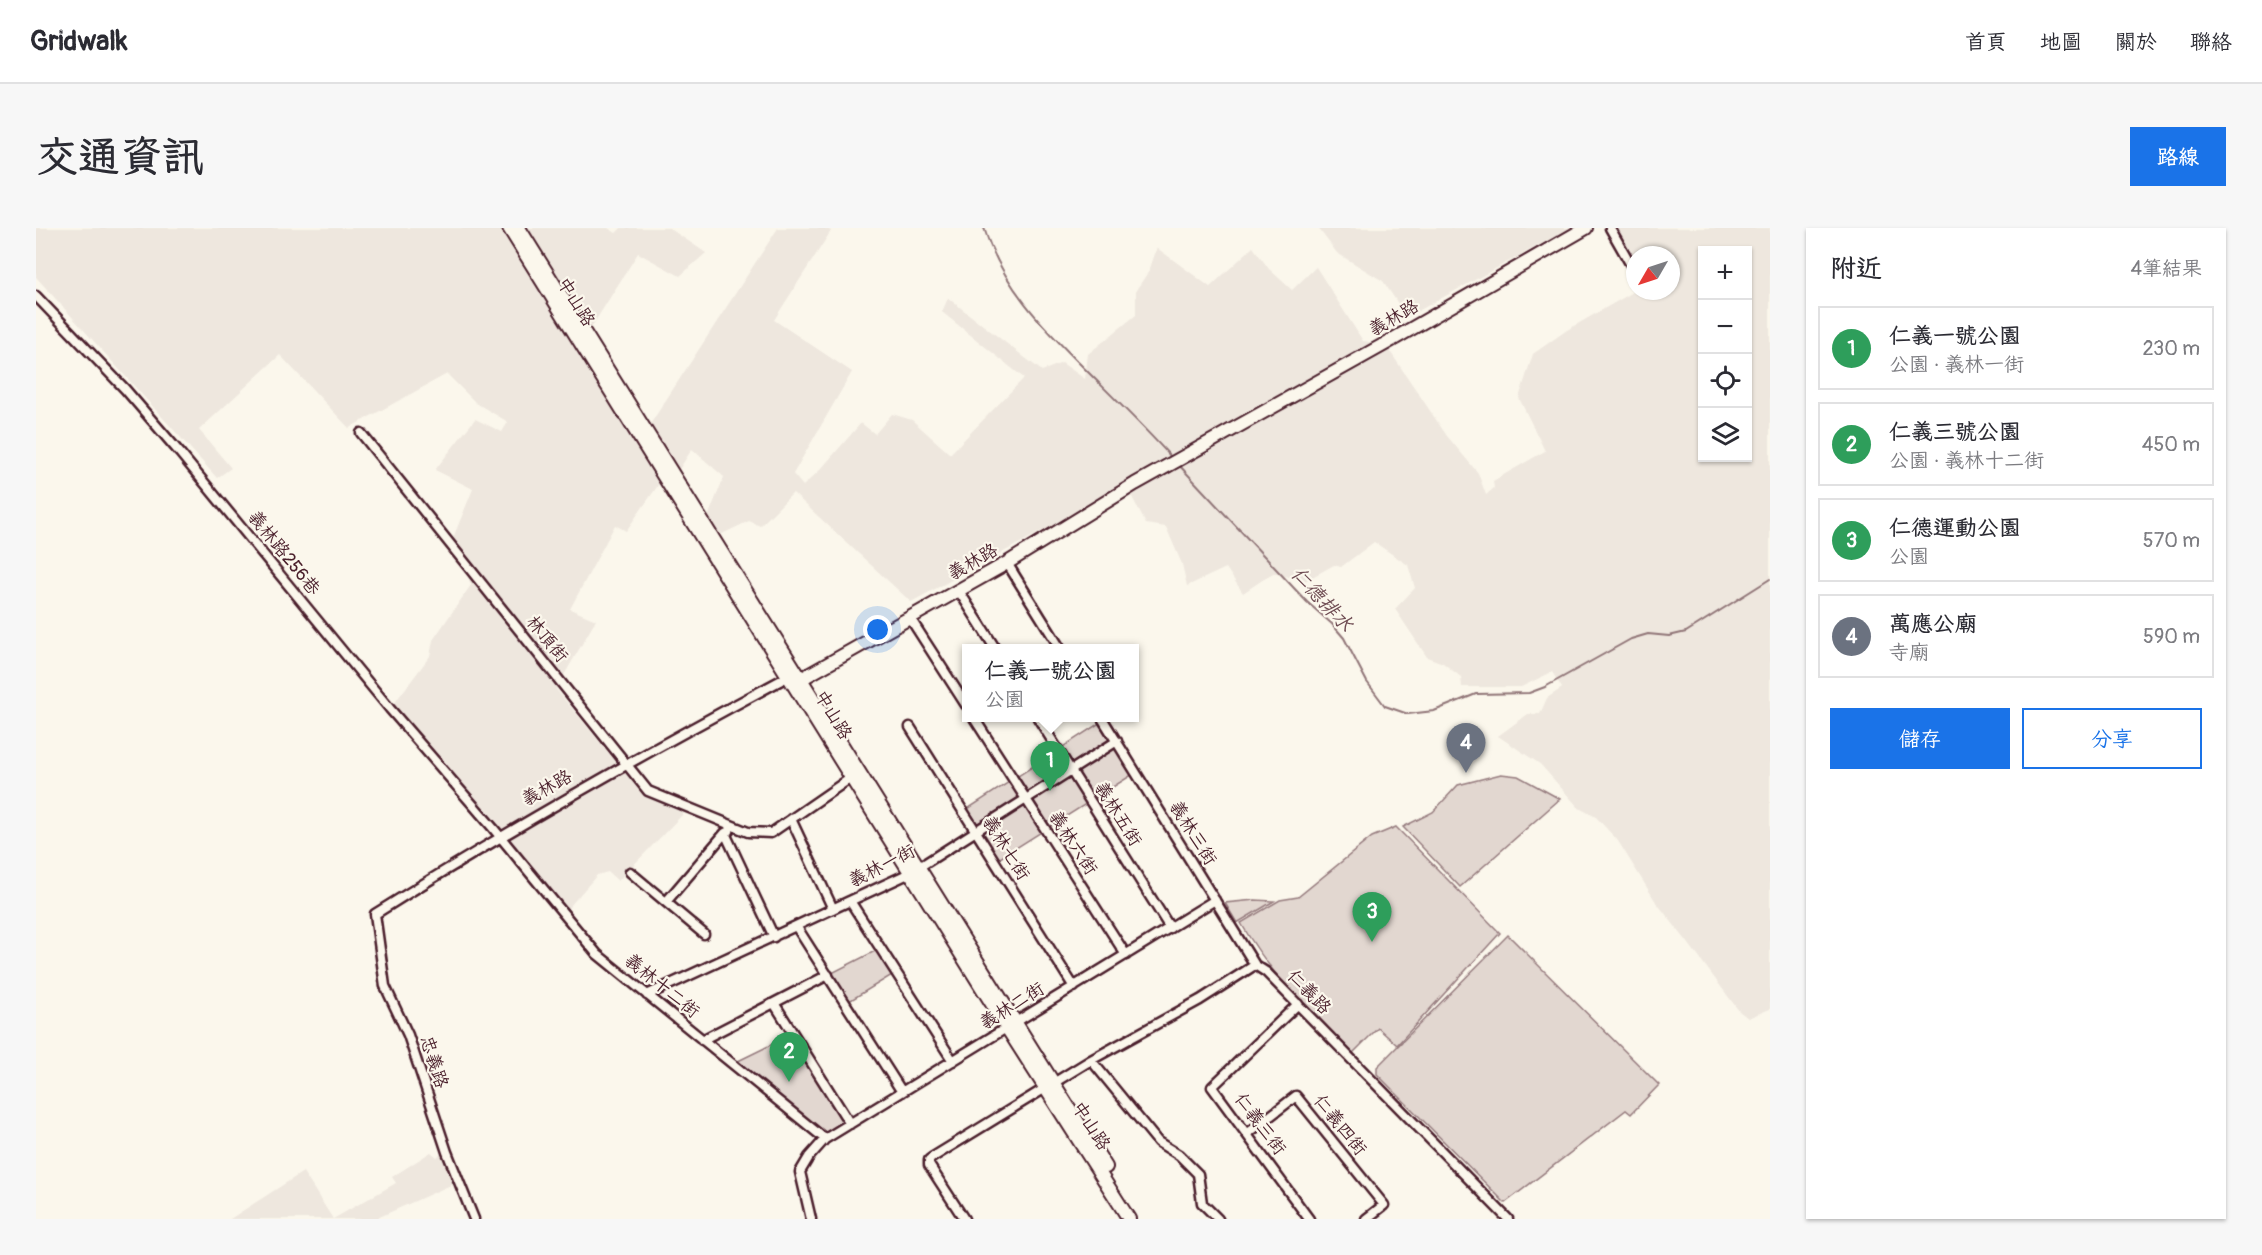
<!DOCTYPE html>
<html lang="zh-TW">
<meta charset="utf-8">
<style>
body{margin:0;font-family:Pangolin,"LXGW WenKai TC",sans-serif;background:#f7f7f7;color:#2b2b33}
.controls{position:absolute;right:18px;top:18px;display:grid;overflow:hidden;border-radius:0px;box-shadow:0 2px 4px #0004}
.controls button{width:54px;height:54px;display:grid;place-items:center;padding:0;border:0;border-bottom:2px solid #e1e1e2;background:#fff;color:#2b2b33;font:30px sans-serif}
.compass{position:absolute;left:1590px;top:18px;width:54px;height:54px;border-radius:50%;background:#fff;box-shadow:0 2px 4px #0004;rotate:231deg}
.you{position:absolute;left:842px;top:402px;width:21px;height:21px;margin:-15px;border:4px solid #fff;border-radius:50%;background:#1a73e8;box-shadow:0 0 0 9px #1a73e833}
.badge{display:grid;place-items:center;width:39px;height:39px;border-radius:50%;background:#1a73e8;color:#fff;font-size:20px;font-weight:700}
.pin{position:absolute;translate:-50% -50px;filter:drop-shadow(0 2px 3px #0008)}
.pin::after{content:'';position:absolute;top:32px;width:21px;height:18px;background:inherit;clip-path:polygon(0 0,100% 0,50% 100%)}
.popup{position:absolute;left:926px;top:416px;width:177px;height:78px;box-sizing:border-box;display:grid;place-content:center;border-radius:0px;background:#fff;filter:drop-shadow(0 2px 4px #0005);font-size:20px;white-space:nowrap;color:#7c7c81}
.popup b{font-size:22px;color:#2b2b33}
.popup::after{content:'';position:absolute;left:50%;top:100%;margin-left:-12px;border:12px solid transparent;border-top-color:#fff}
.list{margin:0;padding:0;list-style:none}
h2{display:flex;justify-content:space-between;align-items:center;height:78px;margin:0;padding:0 24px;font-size:26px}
h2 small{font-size:20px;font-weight:400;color:#7c7c81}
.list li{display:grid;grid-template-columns:39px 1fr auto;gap:18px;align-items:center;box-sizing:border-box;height:84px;margin:0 12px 12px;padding:0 12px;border:2px solid #e1e1e2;border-radius:0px}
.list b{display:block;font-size:22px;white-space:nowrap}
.list p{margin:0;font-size:20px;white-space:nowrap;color:#7c7c81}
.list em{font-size:20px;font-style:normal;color:#7c7c81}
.actions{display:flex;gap:12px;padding:18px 24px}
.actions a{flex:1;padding:14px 0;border:2px solid #1a73e8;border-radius:0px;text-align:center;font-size:21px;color:#1a73e8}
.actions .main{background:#1a73e8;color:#fff}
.icon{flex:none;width:33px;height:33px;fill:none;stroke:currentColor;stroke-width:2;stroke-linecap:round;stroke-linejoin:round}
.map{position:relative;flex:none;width:1734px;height:991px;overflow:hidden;border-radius:0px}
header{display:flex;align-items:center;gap:36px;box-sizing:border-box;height:84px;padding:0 30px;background:#fff;border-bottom:2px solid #e1e1e2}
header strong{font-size:28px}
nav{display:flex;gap:33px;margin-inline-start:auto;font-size:21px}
.intro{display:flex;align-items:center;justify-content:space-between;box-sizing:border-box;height:144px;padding:0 36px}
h1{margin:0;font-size:42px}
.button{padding:15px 27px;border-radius:0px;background:#1a73e8;color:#fff;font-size:21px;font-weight:700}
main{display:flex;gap:36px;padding:0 36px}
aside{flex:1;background:#fff;border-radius:0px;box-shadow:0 2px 4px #0004}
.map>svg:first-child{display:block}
.built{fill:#eee7de;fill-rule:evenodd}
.green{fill:#e2d7d0;stroke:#967b7e;stroke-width:1.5}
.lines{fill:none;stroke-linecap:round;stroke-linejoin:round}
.stream{stroke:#907477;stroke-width:2}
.street-casing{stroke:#4a1f2b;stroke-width:13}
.secondary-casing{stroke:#4a1f2b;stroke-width:16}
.street{stroke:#fbf7ec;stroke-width:8}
.secondary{stroke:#fbf7ec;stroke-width:12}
.labels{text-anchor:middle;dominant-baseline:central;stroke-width:4.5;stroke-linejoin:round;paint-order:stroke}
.street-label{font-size:18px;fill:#4a1f2b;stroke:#fbf7ec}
.water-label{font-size:20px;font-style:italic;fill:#6d4a51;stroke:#fbf7ec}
</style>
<header>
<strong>Gridwalk</strong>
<nav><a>首頁</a><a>地圖</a><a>關於</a><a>聯絡</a></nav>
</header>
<div class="intro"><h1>交通資訊</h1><a class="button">路線</a></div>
<main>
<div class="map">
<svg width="1734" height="991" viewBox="0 0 1734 991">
<rect width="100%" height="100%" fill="#fbf7ec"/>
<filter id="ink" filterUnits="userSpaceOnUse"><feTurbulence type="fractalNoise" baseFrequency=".0167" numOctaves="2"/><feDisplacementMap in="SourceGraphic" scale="12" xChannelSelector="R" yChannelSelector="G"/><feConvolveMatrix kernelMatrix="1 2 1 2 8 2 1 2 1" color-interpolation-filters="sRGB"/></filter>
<g filter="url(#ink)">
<path class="built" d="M 0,0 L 572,0 L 580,5 L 585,0 L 633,0 L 670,25 L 644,48 L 602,25 L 541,122 L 593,203 L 615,195 L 742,0 L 789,0 L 795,3 L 738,92 L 816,144 L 757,246 L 767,258 L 785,241 L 825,195 L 839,206 L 856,186 L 876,192 L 914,226 L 988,150 L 906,84 L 912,70 L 1006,143 L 1026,135 L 1049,151 L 1052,126 L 1100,87 L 1100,62 L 1113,43 L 1121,20 L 1174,59 L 1217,19 L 1233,41 L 1256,62 L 1280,39 L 1327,113 L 1349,116 L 1411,208 L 1442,245 L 1450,267 L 1458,260 L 1457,253 L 1509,223 L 1483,170 L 1497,126 L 1531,102 L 1599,63 L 1635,63 L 1635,27 L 1599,27 L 1599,34 L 1581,0 L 1734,0 L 1734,781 L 1712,790 L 1703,783 L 1653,716 L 1620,674 L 1582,613 L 1560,589 L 1543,580 L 1504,536 L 1462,508 L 1492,486 L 1504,486 L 1511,470 L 1526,460 L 1516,444 L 1485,459 L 1426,459 L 1425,449 L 1407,435 L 1391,429 L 1359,381 L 1379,360 L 1372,337 L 1338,314 L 1305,339 L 1298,337 L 1269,353 L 1237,345 L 1207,365 L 1190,340 L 1151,358 L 1146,336 L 1130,299 L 1110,296 L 1096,269 L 1082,262 L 875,374 L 757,265 L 724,298 L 713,293 L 684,307 L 672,289 L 688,249 L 656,221 L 644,240 L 623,256 L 590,303 L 579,297 L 534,381 L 560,392 L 520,461 L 595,552 L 612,569 L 648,585 L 582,653 L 572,644 L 561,647 L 527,686 L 354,481 L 394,428 L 397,412 L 435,357 L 417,310 L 437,261 L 399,242 L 439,191 L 466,204 L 472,194 L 440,175 L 411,146 L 313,200 L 244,127 L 163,202 L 195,240 L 181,250 L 0,49 ZM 1666,22 L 1712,22 L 1712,230 L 1666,230 Z
M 1282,0 L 1534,0 L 1371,89 L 1347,53 L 1301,25 Z
M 395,924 L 401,929 L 406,925 L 417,956 L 339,991 L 194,991 L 267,944 L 297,991 L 360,955 L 356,949 Z"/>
<path class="green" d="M 1065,494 L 1099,545 L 961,632 L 930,582 Z
M 1465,546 L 1482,548 L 1524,571 L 1424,659 L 1367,599 L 1397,584 L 1422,557 Z
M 1360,599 L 1464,705 L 1361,817 L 1342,800 L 1316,826 C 1274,784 1235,748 1205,695 L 1244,672 L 1262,669 L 1336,609 Z
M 1219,672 L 1238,673 L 1201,695 L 1189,675 Z
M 1472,707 L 1623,857 L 1595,886 L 1590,882 L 1469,975 L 1341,846 L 1341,839 Z
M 845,720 L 861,744 L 810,775 L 792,747 Z
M 757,806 L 814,896 L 789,911 L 696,836 Z"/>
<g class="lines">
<path class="stream" d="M 948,0 C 966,57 1007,99 1049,141 C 1078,170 1108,199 1136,230
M 1142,236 L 1271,374 L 1296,396 L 1308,410 L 1331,454 L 1349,478 L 1372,486 L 1398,483 L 1440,466 L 1493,465 L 1509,459 L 1595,411 L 1612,406 L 1633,408 L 1650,404 L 1734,351"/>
<g class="street-casing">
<path id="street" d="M 1574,0 L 1599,44
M 0,68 L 89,161 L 144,225 L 354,481 L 457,600 L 561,726 L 789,911
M 325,205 L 612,563 L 712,604 L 735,605 L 819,547
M 971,335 L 1024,420
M 923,363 L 959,420
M 874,390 L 930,477
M 938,490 L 1090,727
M 1002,490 L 1134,700
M 1066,490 L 1219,737
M 874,499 L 1038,759
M 755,591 L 797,681
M 689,605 L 738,709
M 594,644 L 668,706
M 814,673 L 917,833
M 630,674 L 689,605 L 693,603
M 760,698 L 866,864
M 611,767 L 874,645 L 1081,513
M 738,775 L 814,896
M 1262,776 L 1176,859 L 1273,991
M 666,812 L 792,747
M 1055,832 L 1122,914 L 1143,927 L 1162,946 L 1166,975 L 1182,991
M 1211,906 L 1260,868 L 1348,977 L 1330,991
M 438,991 L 411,924 L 372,807 L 349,758 L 339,686 C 474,601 612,523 753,448 L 756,449
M 775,991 L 764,944 L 773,929 L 789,911 L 1179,672
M 928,991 L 893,937 L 893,932 L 897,929 L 1055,832 L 1164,772 L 1219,737 L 1230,744 L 1472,991"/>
</g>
<g class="secondary-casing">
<path id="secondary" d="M 473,0 L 971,800 L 1093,991
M 483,0 L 1070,939
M 765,451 L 971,335 L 1099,256 L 1349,116 L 1550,0"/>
</g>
<use href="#street" class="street"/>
<use href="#secondary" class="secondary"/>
</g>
</g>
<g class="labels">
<g class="street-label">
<text transform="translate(540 74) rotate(58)">中山路</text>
<text transform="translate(1358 90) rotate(-30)">義林路</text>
<text transform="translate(248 325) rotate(51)">義林路256巷</text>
<text transform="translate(937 334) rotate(-30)">義林路</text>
<text transform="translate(511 411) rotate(51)">林頂街</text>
<text transform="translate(797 487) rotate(59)">中山路</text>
<text transform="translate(511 560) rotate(-29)">義林路</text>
<text transform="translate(1082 586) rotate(58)">義林五街</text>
<text transform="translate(1157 605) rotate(58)">義林三街</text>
<text transform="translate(1037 615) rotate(57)">義林六街</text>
<text transform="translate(970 620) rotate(58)">義林七街</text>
<text transform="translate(846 638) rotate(-27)">義林一街</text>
<text transform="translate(626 758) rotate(39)">義林十二街</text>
<text transform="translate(1273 764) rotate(46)">仁義路</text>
<text transform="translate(976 778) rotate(-32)">義林二街</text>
<text transform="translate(398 834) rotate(72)">忠義路</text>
<text transform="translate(1224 896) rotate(53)">仁義三街</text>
<text transform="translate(1304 897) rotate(51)">仁義四街</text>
<text transform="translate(1055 898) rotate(57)">中山路</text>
</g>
<g class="water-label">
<text transform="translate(1286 371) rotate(47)">仁德排水</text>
</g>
</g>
</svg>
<div class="controls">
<button>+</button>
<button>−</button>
<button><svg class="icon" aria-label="locate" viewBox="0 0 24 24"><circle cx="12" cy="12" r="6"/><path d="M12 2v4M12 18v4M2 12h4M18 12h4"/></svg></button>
<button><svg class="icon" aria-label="layers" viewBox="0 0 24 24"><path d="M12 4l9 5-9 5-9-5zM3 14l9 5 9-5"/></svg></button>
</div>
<svg class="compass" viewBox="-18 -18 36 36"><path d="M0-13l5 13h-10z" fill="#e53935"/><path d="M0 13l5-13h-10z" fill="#7c7c81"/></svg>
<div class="you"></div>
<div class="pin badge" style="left:1014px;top:563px;background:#2e9e5b">1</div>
<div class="popup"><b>仁義一號公園</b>公園</div>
<div class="pin badge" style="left:753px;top:854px;background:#2e9e5b">2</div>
<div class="pin badge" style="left:1336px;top:714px;background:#2e9e5b">3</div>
<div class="pin badge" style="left:1430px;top:545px;background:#6b7280">4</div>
</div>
<aside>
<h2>附近<small>4筆結果</small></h2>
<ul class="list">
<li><span class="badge" style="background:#2e9e5b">1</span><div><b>仁義一號公園</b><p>公園 · 義林一街</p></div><em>230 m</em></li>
<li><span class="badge" style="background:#2e9e5b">2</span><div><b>仁義三號公園</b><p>公園 · 義林十二街</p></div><em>450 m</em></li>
<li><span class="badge" style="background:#2e9e5b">3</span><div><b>仁德運動公園</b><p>公園</p></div><em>570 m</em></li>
<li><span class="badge" style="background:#6b7280">4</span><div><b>萬應公廟</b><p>寺廟</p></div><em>590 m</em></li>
</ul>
<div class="actions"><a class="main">儲存</a><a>分享</a></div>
</aside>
</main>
